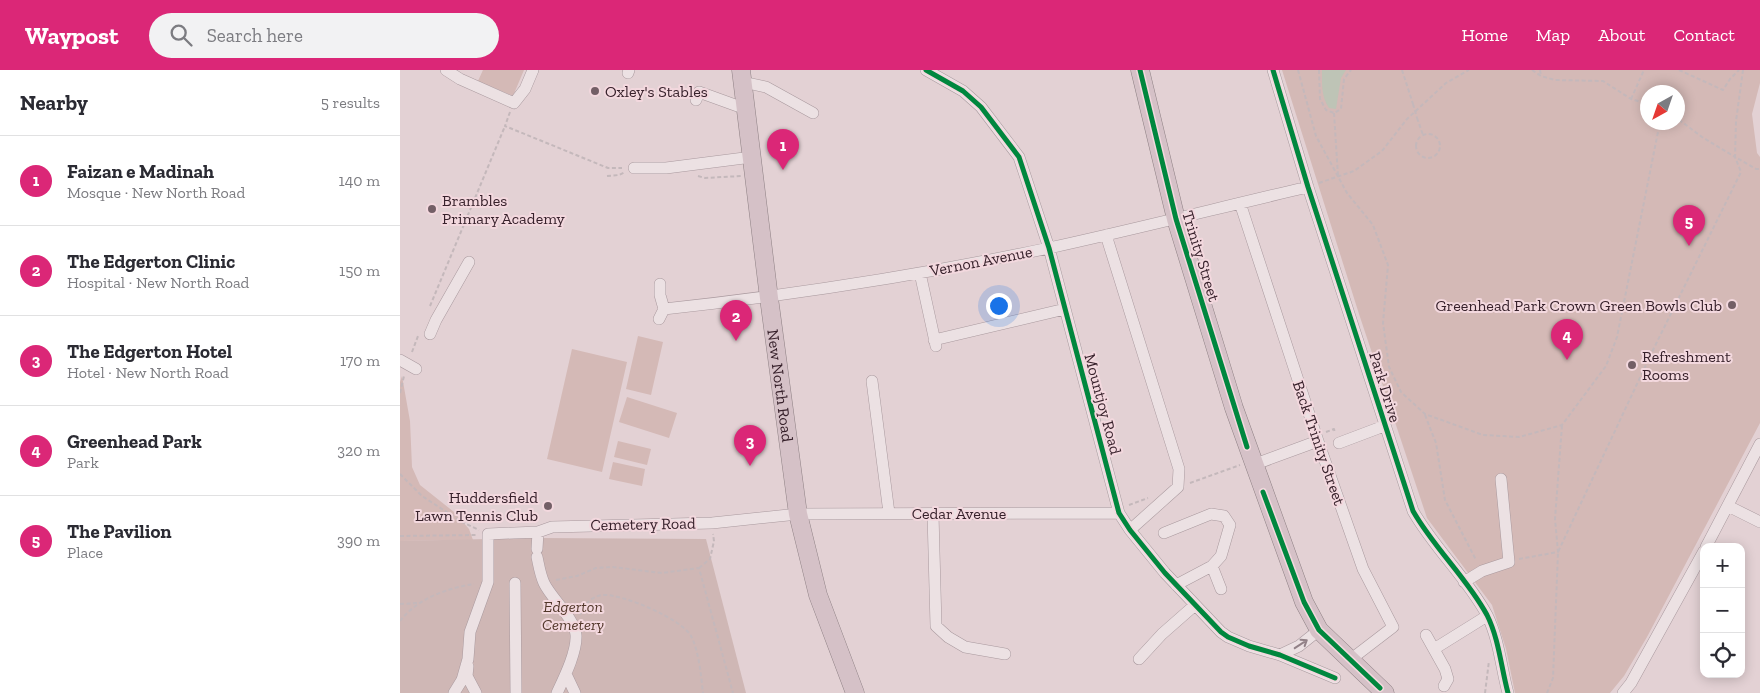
<!DOCTYPE html>
<meta charset="utf-8">
<style>
body{margin:0;font-family:"Zilla Slab",serif;background:#f2f2f3;color:#2b2b33}
.controls{position:absolute;right:15px;bottom:15px;display:grid;overflow:hidden;border-radius:10px;box-shadow:0 2px 12px #0003}
.controls button{width:45px;height:45px;display:grid;place-items:center;padding:0;border:0;border-bottom:1px solid #e1e1e2;background:#fff;color:#2b2b33;font:25px sans-serif}
.compass{position:absolute;left:1240px;top:15px;width:45px;height:45px;border-radius:50%;background:#fff;box-shadow:0 2px 12px #0003;rotate:220deg}
.you{position:absolute;left:598px;top:235px;width:18px;height:18px;margin:-12px;border:4px solid #fff;border-radius:50%;background:#1a73e8;box-shadow:0 0 0 8px #1a73e833}
.badge{display:grid;place-items:center;width:32px;height:32px;border-radius:50%;background:#db2777;color:#fff;font-size:16px;font-weight:700}
.pin{position:absolute;translate:-50% -41px;filter:drop-shadow(0 1px 2px #0008)}
.pin::after{content:'';position:absolute;top:26px;width:18px;height:15px;background:inherit;clip-path:polygon(0 0,100% 0,50% 100%)}
.list{margin:0;padding:0;list-style:none}
h2{display:flex;justify-content:space-between;align-items:center;height:65px;margin:0;padding:0 20px;font-size:21px}
h2 small{font-size:16px;font-weight:400;color:#7c7c81}
.list li{display:grid;grid-template-columns:32px 1fr auto;gap:15px;align-items:center;box-sizing:border-box;height:90px;padding:0 20px;border-top:1px solid #e1e1e2}
.list b{display:block;font-size:19px;white-space:nowrap}
.list p{margin:0;font-size:16px;white-space:nowrap;color:#7c7c81}
.list em{font-size:16px;font-style:normal;color:#7c7c81}
.icon{flex:none;width:28px;height:28px;fill:none;stroke:currentColor;stroke-width:2;stroke-linecap:round;stroke-linejoin:round}
.map{position:relative;flex:none;width:1360px;height:623px;overflow:hidden}
header{display:flex;align-items:center;gap:30px;box-sizing:border-box;height:70px;padding:0 25px;background:#db2777;color:#fff}
header strong{font-size:24px}
nav{display:flex;gap:28px;margin-inline-start:auto;font-size:18px}
.search{width:350px;height:45px;background:#f2f2f3;display:flex;align-items:center;gap:12px;box-sizing:border-box;padding:0 18px;border-radius:28px;color:#7c7c81;font-size:19px}
main{display:flex}
aside{flex:1;background:#fff}
.map>svg:first-child{display:block}
.green{fill:#d4b9b6;fill-rule:evenodd}
.cemetery{fill:#cfb7b5}
.water{fill:#bec4b6}
.lines{fill:none;stroke-linecap:round;stroke-linejoin:round}
.minor-casing{stroke:#a9999e;stroke-width:12}
.highway-casing{stroke:#8e8084;stroke-width:19}
.path{stroke:#c4b8bb;stroke-width:2;stroke-dasharray:4 2.5;stroke-linecap:butt}
.minor{stroke:#ece1e3;stroke-width:11}
.highway{stroke:#d5c1c7;stroke-width:18}
.path-bridge{stroke:#c4b8bb;stroke-width:2;stroke-dasharray:4 2.5;stroke-linecap:butt}
.cycleway-casing{stroke:#f3d8de;stroke-width:8}
.cycleway{stroke:#00873e;stroke-width:5}
.oneway{stroke:#928187}
.poi-dot{fill:#735f66;stroke:#f3d8de;stroke-width:2}
.labels{text-anchor:middle;dominant-baseline:central;stroke-width:4;stroke-linejoin:round;paint-order:stroke}
.poi-label{font-size:16px;fill:#37212b;stroke:#f3d8de;text-anchor:start}
.street-label{font-size:16px;fill:#37212b;stroke:#f3d8de}
.park-label{font-size:16px;font-style:italic;fill:#52372a;stroke:#f3d8de}
</style>
<header>
<strong>Waypost</strong>
<div class="search"><svg class="icon" aria-label="search" viewBox="0 0 24 24"><circle cx="10" cy="10" r="6"/><path d="M15 15l6 6"/></svg>Search here</div>
<nav><a>Home</a><a>Map</a><a>About</a><a>Contact</a></nav>
</header>
<main>
<aside>
<h2>Nearby<small>5 results</small></h2>
<ul class="list">
<li><span class="badge">1</span><div><b>Faizan e Madinah</b><p>Mosque · New North Road</p></div><em>140 m</em></li>
<li><span class="badge">2</span><div><b>The Edgerton Clinic</b><p>Hospital · New North Road</p></div><em>150 m</em></li>
<li><span class="badge">3</span><div><b>The Edgerton Hotel</b><p>Hotel · New North Road</p></div><em>170 m</em></li>
<li><span class="badge">4</span><div><b>Greenhead Park</b><p>Park</p></div><em>320 m</em></li>
<li><span class="badge">5</span><div><b>The Pavilion</b><p>Place</p></div><em>390 m</em></li>
</ul>
</aside>
<div class="map">
<svg width="1360" height="623" viewBox="0 0 1360 623">
<rect width="100%" height="100%" fill="#e3d1d4"/>
<path class="green" d="M 83,0 L 124,0 L 113,26 L 78,11 Z
M 882,0 L 1360,0 L 1360,13 L 1352,44 L 1357,83 L 1360,87 L 1360,353 L 1247,567 L 1224,606 L 1210,623 L 1115,623 L 1106,579 L 1092,535 L 1027,448 L 959,244 ZM 1248,22 L 1278,22 L 1278,52 L 1248,52 Z
M 238,266 L 263,272 L 251,325 L 226,319 Z
M 172,279 L 227,292 L 202,402 L 147,389 Z
M 2,306 L 10,351 L 12,397 L 20,415 L 54,442 L 69,459 L 73,470 L 0,471 L 0,312 Z
M 227,327 L 277,343 L 269,368 L 219,352 Z
M 218,371 L 251,379 L 247,395 L 214,387 Z
M 213,392 L 245,399 L 242,416 L 209,409 Z"/>
<path class="cemetery" d="M 138,468 L 306,469 L 346,623 L 0,623 L 0,471 Z"/>
<path class="water" d="M 922,0 L 946,0 L 941,8 L 936,39 L 929,38 C 921,26 922,14 922,0 Z"/>
<g class="lines">
<g class="minor-casing">
<path id="minor" d="M 46,0 L 60,9 L 114,33 L 125,19 L 133,0
M 526,0 L 563,21 L 581,37 L 619,87 L 649,178 L 719,443 L 730,460 L 765,503 L 821,562 L 828,567 L 849,576 L 880,585 L 935,608
M 873,0 L 908,117 L 1013,441 C 1034,478 1067,508 1087,545 C 1099,569 1101,597 1108,623
M 228,3 L 229,0
M 343,12 L 366,17 L 413,43
M 296,30 L 299,22 L 346,39
M 234,98 L 266,98 L 352,87
M 840,133 L 918,371 L 963,499 L 993,557 L 950,590
M 706,165 L 779,399 L 778,417 L 730,460
M 520,203 L 536,276
M 264,239 C 393,225 522,205 649,178 C 736,159 822,137 908,117
M 259,249 L 264,239 L 260,225 L 260,214
M 30,264 L 36,250 L 69,192
M 534,270 L 665,239
M 0,290 L 16,299
M 472,311 L 489,443
M 939,373 L 984,356
M 853,395 L 918,371
M 1328,436 L 1360,452
M 533,444 L 536,556 L 548,567 L 565,577 L 605,584
M 764,463 L 811,444 L 824,446 L 830,455 L 821,486 L 812,496 L 776,515
M 1306,477 L 1360,374
M 137,479 L 138,462
M 137,487 C 139,496 140,504 144,513 C 151,528 175,549 176,565 C 177,582 164,608 157,623
M 812,496 L 821,519
M 1064,512 L 1082,501 L 1109,492 L 1101,409
M 115,513 L 116,623
M 1026,565 L 1045,599 L 1048,609 L 1044,616
M 1034,579 L 1087,546
M 880,585 L 899,576 L 919,560
M 739,589 L 762,564 L 795,535
M 68,596 L 67,606 L 76,623
M 166,604 L 175,623
M 54,623 L 62,610 L 68,589 L 70,562 L 88,512 L 88,464 L 138,462 L 152,457 L 312,453 L 398,444 L 719,443
M 1223,623 L 1231,613 L 1304,481"/>
</g>
<g class="highway-casing">
<g id="highway">
<path id="s1" d="M 341,0 L 369,228 L 398,444 L 418,525 L 455,623"/>
<path d="M 740,0 L 776,149 L 834,338 L 904,532 L 919,560 L 985,623"/>
</g>
</g>
<path class="path" d="M 898,0 L 916,66 L 947,123 L 973,155 L 988,195 L 983,253 L 989,297 L 1001,322 L 1025,344 L 1083,365 L 1119,367 L 1162,355 L 1206,296 L 1217,267 L 1260,52
M 919,0 L 920,29 L 926,40 L 934,43 L 941,39 L 944,9 L 951,0
M 1002,0 L 1013,34
M 1132,0 L 1141,6 L 1155,10 L 1203,11 L 1231,29 L 1248,34
M 1140,0 L 1141,6
M 1279,0 L 1323,20 L 1330,9 L 1339,0
M 1343,0 L 1336,51 L 1335,87 L 1356,99 L 1360,99
M 1231,29 L 1244,0
M 110,42 L 105,56 L 208,98 L 222,98
M 934,43 L 938,106
M 1017,48 L 1023,65
M1016 76a12 12 0 1 1 24 0a12 12 0 1 1-24 0Z
M 207,106 L 219,105 L 225,102
M 298,106 L 305,108 L 341,106
M 919,113 L 954,101 L 982,81 L 1007,49 L 1046,13 L 1069,0
M 30,236 L 105,56
M 12,282 L 18,266
M 0,323 L 4,306
M 1025,345 L 1036,373 L 1045,430 L 1076,490
M 926,362 L 934,359 L 935,363
M 0,404 L 22,426 L 62,452 L 79,460
M 790,413 L 840,395
M 729,435 L 748,428
M 0,466 L 78,465
M 1119,489 L 1158,482 L 1155,449 L 1162,355
M 299,498 L 310,489 L 314,471 L 313,464
M 156,510 L 177,506 L 196,498 L 212,497 L 262,503 L 299,498 L 333,623
M 0,534 L 19,533
M 180,545 C 184,535 190,527 202,525 C 221,523 282,549 291,566 C 299,581 301,606 303,623
M 0,551 C 17,529 47,518 74,514
M 1085,623 L 1089,591
M 1147,623 L 1153,608 L 1158,482 L 1253,280 L 1341,102 L 1335,87 L 1302,67 L 1278,49"/>
<use href="#minor" class="minor"/>
<use href="#highway" class="highway"/>
<path class="path-bridge" d="M 1013,34 L 1017,48"/>
<g class="cycleway-casing">
<path id="cycleway" d="M 526,0 L 563,21 L 581,37 L 619,87 L 649,178 L 719,443 L 730,460 L 765,503 L 821,562 L 828,567 L 849,576 L 880,585 L 935,608
M 740,0 L 776,149 L 847,377
M 873,0 L 908,117 L 1013,441 C 1034,478 1067,508 1087,545 C 1099,569 1101,597 1108,623
M 863,422 L 904,532 L 919,560 L 980,618"/>
</g>
<use href="#cycleway" class="cycleway"/>
</g>
<defs><path id="oneway-shaft" d="M-6 0H5M1.5-3L5.5 0L1.5 3" fill="none" stroke-width="1.6" stroke-linecap="round" stroke-linejoin="round" transform="scale(1.25)"/></defs>
<use class="oneway" href="#oneway-shaft" transform="translate(901 574) rotate(-33)"/>
<g class="poi-dot">
<circle cx="195" cy="21" r="5"/>
<circle cx="32" cy="139" r="5"/>
<circle cx="1332" cy="235" r="5"/>
<circle cx="1232" cy="295" r="5"/>
<circle cx="148" cy="436" r="5"/>
</g>
<g class="labels">
<g class="poi-label">
<text x="205" y="21">Oxley's Stables</text>
<text x="42" y="130">Brambles<tspan x="42" dy="18">Primary Academy</tspan></text>
<text x="1322" y="235" text-anchor="end">Greenhead Park Crown Green Bowls Club</text>
<text x="1242" y="286">Refreshment<tspan x="1242" dy="18">Rooms</tspan></text>
<text x="138" y="427" text-anchor="end">Huddersfield<tspan x="138" dy="18">Lawn Tennis Club</tspan></text>
</g>
<g class="street-label">
<text transform="translate(801 186) rotate(73)">Trinity Street</text>
<text transform="translate(581 191) rotate(-11)">Vernon Avenue</text>
<text stroke="none"><textPath href="#s1" startOffset="318">New North Road</textPath></text>
<text transform="translate(985 317) rotate(73)">Park Drive</text>
<text transform="translate(703 334) rotate(75)">Mountjoy Road</text>
<text transform="translate(919 373) rotate(71)">Back Trinity Street</text>
<text x="559" y="443">Cedar Avenue</text>
<text transform="translate(243 454) rotate(-1)">Cemetery Road</text>
</g>
<g class="park-label">
<text x="173" y="536">Edgerton<tspan x="173" dy="18">Cemetery</tspan></text>
</g>
</g>
</svg>
<div class="controls">
<button>+</button>
<button>−</button>
<button><svg class="icon" aria-label="locate" viewBox="0 0 24 24"><circle cx="12" cy="12" r="6"/><path d="M12 2v4M12 18v4M2 12h4M18 12h4"/></svg></button>
</div>
<svg class="compass" viewBox="-18 -18 36 36"><path d="M0-13l5 13h-10z" fill="#e53935"/><path d="M0 13l5-13h-10z" fill="#7c7c81"/></svg>
<div class="you"></div>
<div class="pin badge" style="left:383px;top:100px">1</div>
<div class="pin badge" style="left:336px;top:271px">2</div>
<div class="pin badge" style="left:350px;top:396px">3</div>
<div class="pin badge" style="left:1167px;top:290px">4</div>
<div class="pin badge" style="left:1289px;top:176px">5</div>
</div>
</main>
